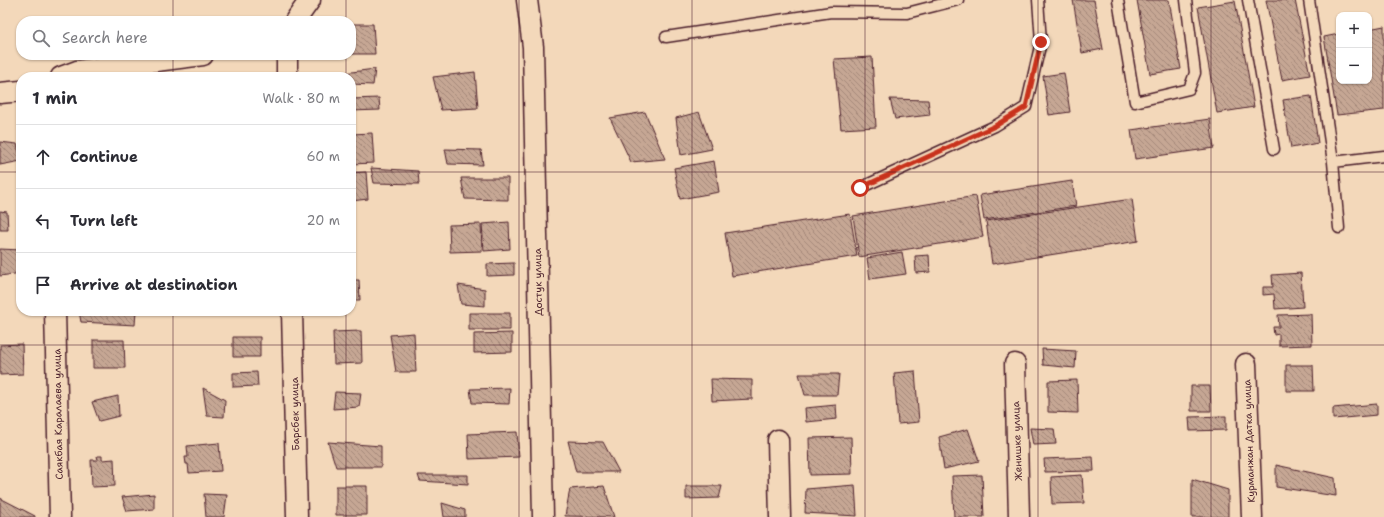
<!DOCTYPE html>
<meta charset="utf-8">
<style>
body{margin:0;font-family:"Shantell Sans",sans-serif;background:#f7f7f7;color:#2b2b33}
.controls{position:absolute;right:12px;top:12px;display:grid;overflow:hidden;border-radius:8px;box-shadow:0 1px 3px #0004}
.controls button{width:36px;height:36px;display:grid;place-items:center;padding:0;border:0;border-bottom:1px solid #e1e1e2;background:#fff;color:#2b2b33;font:20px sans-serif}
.stop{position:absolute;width:12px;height:12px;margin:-9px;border:3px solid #c8321e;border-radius:50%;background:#fff}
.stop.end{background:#c8321e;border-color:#fff;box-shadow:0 1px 4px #0008}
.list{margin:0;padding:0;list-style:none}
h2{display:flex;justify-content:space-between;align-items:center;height:52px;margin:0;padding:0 16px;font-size:17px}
h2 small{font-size:13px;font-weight:400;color:#7c7c81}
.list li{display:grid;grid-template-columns:26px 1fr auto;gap:12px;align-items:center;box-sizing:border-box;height:64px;padding:0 16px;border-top:1px solid #e1e1e2}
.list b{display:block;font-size:15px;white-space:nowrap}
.list em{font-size:13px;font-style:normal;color:#7c7c81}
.icon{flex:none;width:22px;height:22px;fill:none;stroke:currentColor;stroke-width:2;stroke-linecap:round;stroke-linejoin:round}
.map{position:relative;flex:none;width:1384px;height:517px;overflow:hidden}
.search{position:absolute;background:#fff;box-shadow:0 1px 3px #0004;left:16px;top:16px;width:340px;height:44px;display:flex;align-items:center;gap:10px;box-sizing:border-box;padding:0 14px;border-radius:16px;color:#7c7c81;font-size:15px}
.panel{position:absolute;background:#fff;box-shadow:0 1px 3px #0004;left:16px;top:72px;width:340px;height:244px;border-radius:16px}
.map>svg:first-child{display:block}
.building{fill:url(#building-back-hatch);stroke:#4a1f2b}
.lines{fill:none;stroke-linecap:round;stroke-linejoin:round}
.lane-casing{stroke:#4a1f2b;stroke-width:13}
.street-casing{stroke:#4a1f2b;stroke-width:23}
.lane{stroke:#f3d8ba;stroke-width:10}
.street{stroke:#f3d8ba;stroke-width:20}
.route{stroke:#c8321e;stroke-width:5}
.grid{fill:none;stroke:#4a1f2b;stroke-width:1;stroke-opacity:0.55}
.labels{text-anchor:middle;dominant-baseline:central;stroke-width:4;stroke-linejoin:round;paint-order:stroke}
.street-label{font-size:10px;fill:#4a1f2b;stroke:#f3d8ba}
</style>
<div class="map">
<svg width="1384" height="517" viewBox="0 0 1384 517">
<defs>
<pattern id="building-back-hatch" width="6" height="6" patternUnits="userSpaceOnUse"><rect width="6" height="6" fill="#c6a794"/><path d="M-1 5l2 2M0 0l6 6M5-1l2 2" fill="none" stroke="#a38779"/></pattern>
</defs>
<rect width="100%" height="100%" fill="#f3d8ba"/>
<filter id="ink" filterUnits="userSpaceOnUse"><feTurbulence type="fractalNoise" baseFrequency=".025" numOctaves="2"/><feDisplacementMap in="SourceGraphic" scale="8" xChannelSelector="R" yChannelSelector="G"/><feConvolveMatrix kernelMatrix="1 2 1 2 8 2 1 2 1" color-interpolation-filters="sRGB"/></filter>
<g filter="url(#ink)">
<path class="building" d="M 1073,0 L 1094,0 L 1103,49 L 1082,53 Z
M 1137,0 L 1169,0 L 1181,69 L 1150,74 Z
M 1266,0 L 1295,0 L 1310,75 L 1282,80 Z
M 1235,1 L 1254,107 L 1217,113 L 1198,7 Z
M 351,24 L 373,24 L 375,54 L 351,54 Z
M 1384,26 L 1384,110 L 1337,115 L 1324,37 L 1339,34 L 1339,81 L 1369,81 L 1369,29 Z
M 872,57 L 876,127 L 841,129 L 834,59 Z
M 375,69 L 373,85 L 351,84 L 351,77 L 336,77 L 336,74 Z
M 475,72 L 478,108 L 441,110 L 433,77 Z
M 1064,73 L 1070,112 L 1049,115 L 1043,76 Z
M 1311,96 L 1318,143 L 1291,148 L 1283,100 Z
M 379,98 L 380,110 L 351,111 L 351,99 Z
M 890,99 L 928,100 L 930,115 L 895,119 Z
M 645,112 L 665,159 L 631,162 L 610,118 Z
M 699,112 L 712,149 L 681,155 L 676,118 Z
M 1210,119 L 1214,148 L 1135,159 L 1131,130 Z
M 372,133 L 374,163 L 351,164 L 351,134 Z
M 0,142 L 17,144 L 21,161 L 0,165 Z
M 445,149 L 481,150 L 483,165 L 448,164 Z
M 714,161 L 719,192 L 680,199 L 674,168 Z
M 371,168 L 418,171 L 419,184 L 374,183 Z
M 366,172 L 368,199 L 351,201 L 351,173 Z
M 461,178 L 508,178 L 508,200 L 465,199 Z
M 1072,181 L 1076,206 L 984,220 L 980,195 Z
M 976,196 L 983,237 L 859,257 L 853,216 Z
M 1132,199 L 1138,241 L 992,264 L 986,221 Z
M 0,211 L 7,212 L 8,230 L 0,230 Z
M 850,214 L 857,256 L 732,276 L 725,233 Z
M 509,222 L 510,249 L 484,251 L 482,224 Z
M 481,224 L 482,251 L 450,252 L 449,225 Z
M 0,249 L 21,250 L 21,273 L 0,276 Z
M 902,252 L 906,274 L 870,279 L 867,258 Z
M 929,255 L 930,272 L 916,273 L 915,256 Z
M 514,263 L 514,275 L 487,276 L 487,264 Z
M 1301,273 L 1303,307 L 1275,309 L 1274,294 L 1263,295 L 1263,287 L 1273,287 L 1272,275 Z
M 351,280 L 359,280 L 360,300 L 351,300 Z
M 458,285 L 485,289 L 485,306 L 461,304 Z
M 79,311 L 136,311 L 135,325 L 81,322 Z
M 469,313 L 510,313 L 510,330 L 469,330 Z
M 1311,314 L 1312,345 L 1279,346 L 1279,334 L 1274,335 L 1273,327 L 1279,327 L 1278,315 Z
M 361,331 L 362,363 L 334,364 L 333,332 Z
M 414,333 L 416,372 L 396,372 L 390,335 Z
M 512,333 L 512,352 L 474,353 L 474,334 Z
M 233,337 L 260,337 L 260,357 L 233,357 Z
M 93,340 L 124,340 L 125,368 L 93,368 Z
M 22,344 L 23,374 L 0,375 L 0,345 Z
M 1042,349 L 1076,351 L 1075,368 L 1043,365 Z
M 1286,365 L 1313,365 L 1314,391 L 1286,391 Z
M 915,371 L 919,422 L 898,424 L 894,373 Z
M 257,372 L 258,386 L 233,387 L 233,373 Z
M 799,374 L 839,374 L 837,395 L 805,395 Z
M 711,379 L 752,380 L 752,399 L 712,401 Z
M 1077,380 L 1078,413 L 1048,412 L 1048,381 Z
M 1191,386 L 1210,386 L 1211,411 L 1191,411 Z
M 203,388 L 225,400 L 224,417 L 207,416 Z
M 510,388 L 509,404 L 472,403 L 470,389 Z
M 335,392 L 361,393 L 359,407 L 333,409 Z
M 118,396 L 119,416 L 99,421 L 92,402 Z
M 1377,404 L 1377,415 L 1333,419 L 1333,408 Z
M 836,405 L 837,419 L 806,422 L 805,408 Z
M 1226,416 L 1226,430 L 1190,431 L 1189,417 Z
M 1030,428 L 1054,429 L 1056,444 L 1033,445 Z
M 968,429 L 979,461 L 944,469 L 939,437 Z
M 517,432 L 519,457 L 469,459 L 468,434 Z
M 851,437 L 852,474 L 810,475 L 809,438 Z
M 568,441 L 603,442 L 619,472 L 576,472 Z
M 328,442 L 381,446 L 381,467 L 336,467 Z
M 219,443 L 221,471 L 189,473 L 188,464 L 186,464 L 185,457 L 188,457 L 187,446 Z
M 97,456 L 102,456 L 102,460 L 114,459 L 115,486 L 92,487 L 91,460 L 98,460 Z
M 1093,457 L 1094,471 L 1045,472 L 1044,459 Z
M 1276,465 L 1335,478 L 1336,496 L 1276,487 Z
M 418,475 L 468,475 L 468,484 L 420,481 Z
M 982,475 L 984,517 L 954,517 L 952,476 Z
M 1082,475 L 1084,503 L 1052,504 L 1051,477 Z
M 1192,479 L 1228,490 L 1228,517 L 1192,517 Z
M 855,485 L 857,516 L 805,513 L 806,489 Z
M 336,486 L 367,486 L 367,515 L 336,515 Z
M 604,486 L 614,517 L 565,516 L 570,489 Z
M 686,486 L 722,486 L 719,498 L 686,499 Z
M 154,494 L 154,509 L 127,511 L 122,497 Z
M 204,494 L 227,495 L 224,517 L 206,517 Z
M 0,498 L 35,516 L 35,517 L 0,517 Z
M 442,503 L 465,510 L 465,517 L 444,517 Z"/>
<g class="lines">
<g class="lane-casing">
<path id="lane" d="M 1118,0 L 1135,102 L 1189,89 L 1195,73 L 1186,0
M 1248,0 L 1274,149
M 1309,0 L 1333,162 L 1339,228
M 666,37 L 831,12 L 907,13 L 958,0
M 1333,162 L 1384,156
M 860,188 L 995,126 L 1026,107 L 1041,42 L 1038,0"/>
</g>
<g class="street-casing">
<path id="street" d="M 527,0 L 533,47 L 543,517
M 295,21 L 310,0
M 287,55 L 287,77
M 61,77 L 77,71 L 203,55
M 0,93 L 21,91
M 55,311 L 60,517
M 292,311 L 297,517
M 1015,364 L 1019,517
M 1246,364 L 1252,517
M 778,440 L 780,517"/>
</g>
<use href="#lane" class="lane"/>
<use href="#street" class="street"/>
</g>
</g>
<g class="lines" filter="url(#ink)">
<path class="route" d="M 860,188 L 995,126 L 1026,107 L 1041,42"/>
</g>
<path class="grid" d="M 173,0 L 173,21M 346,0 L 346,21M 519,0 L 519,517M 692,0 L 692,517M 865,0 L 865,517M 1038,0 L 1038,517M 1211,0 L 1211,517M 173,55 L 173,77M 346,55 L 346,77M 0,172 L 21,172M 351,172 L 1384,172M 173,311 L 173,517M 346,311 L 346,517M 0,345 L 1384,345"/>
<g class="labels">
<g class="street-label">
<text transform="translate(538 282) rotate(-91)">Достук улица</text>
<text transform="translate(58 414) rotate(-91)">Саякбая Каралаева улица</text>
<text transform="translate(295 414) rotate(-91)">Барсбек улица</text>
<text transform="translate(1017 441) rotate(-92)">Женишке улица</text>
<text transform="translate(1249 441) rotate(-92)">Курманжан Датка улица</text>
</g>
</g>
</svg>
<div class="controls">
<button>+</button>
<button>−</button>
</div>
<div class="stop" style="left:860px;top:188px"></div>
<div class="stop end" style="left:1041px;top:42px"></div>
<div class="search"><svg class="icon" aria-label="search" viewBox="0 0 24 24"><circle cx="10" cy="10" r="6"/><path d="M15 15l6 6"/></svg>Search here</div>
<section class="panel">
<h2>1 min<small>Walk · 80 m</small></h2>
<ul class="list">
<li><svg class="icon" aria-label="ahead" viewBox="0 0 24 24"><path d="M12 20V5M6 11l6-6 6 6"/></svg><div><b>Continue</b></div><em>60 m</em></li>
<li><svg class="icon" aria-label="left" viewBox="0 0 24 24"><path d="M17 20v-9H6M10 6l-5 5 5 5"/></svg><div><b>Turn left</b></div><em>20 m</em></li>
<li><svg class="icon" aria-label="arrive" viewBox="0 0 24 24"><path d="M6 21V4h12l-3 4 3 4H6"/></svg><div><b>Arrive at destination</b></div></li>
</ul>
</section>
</div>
